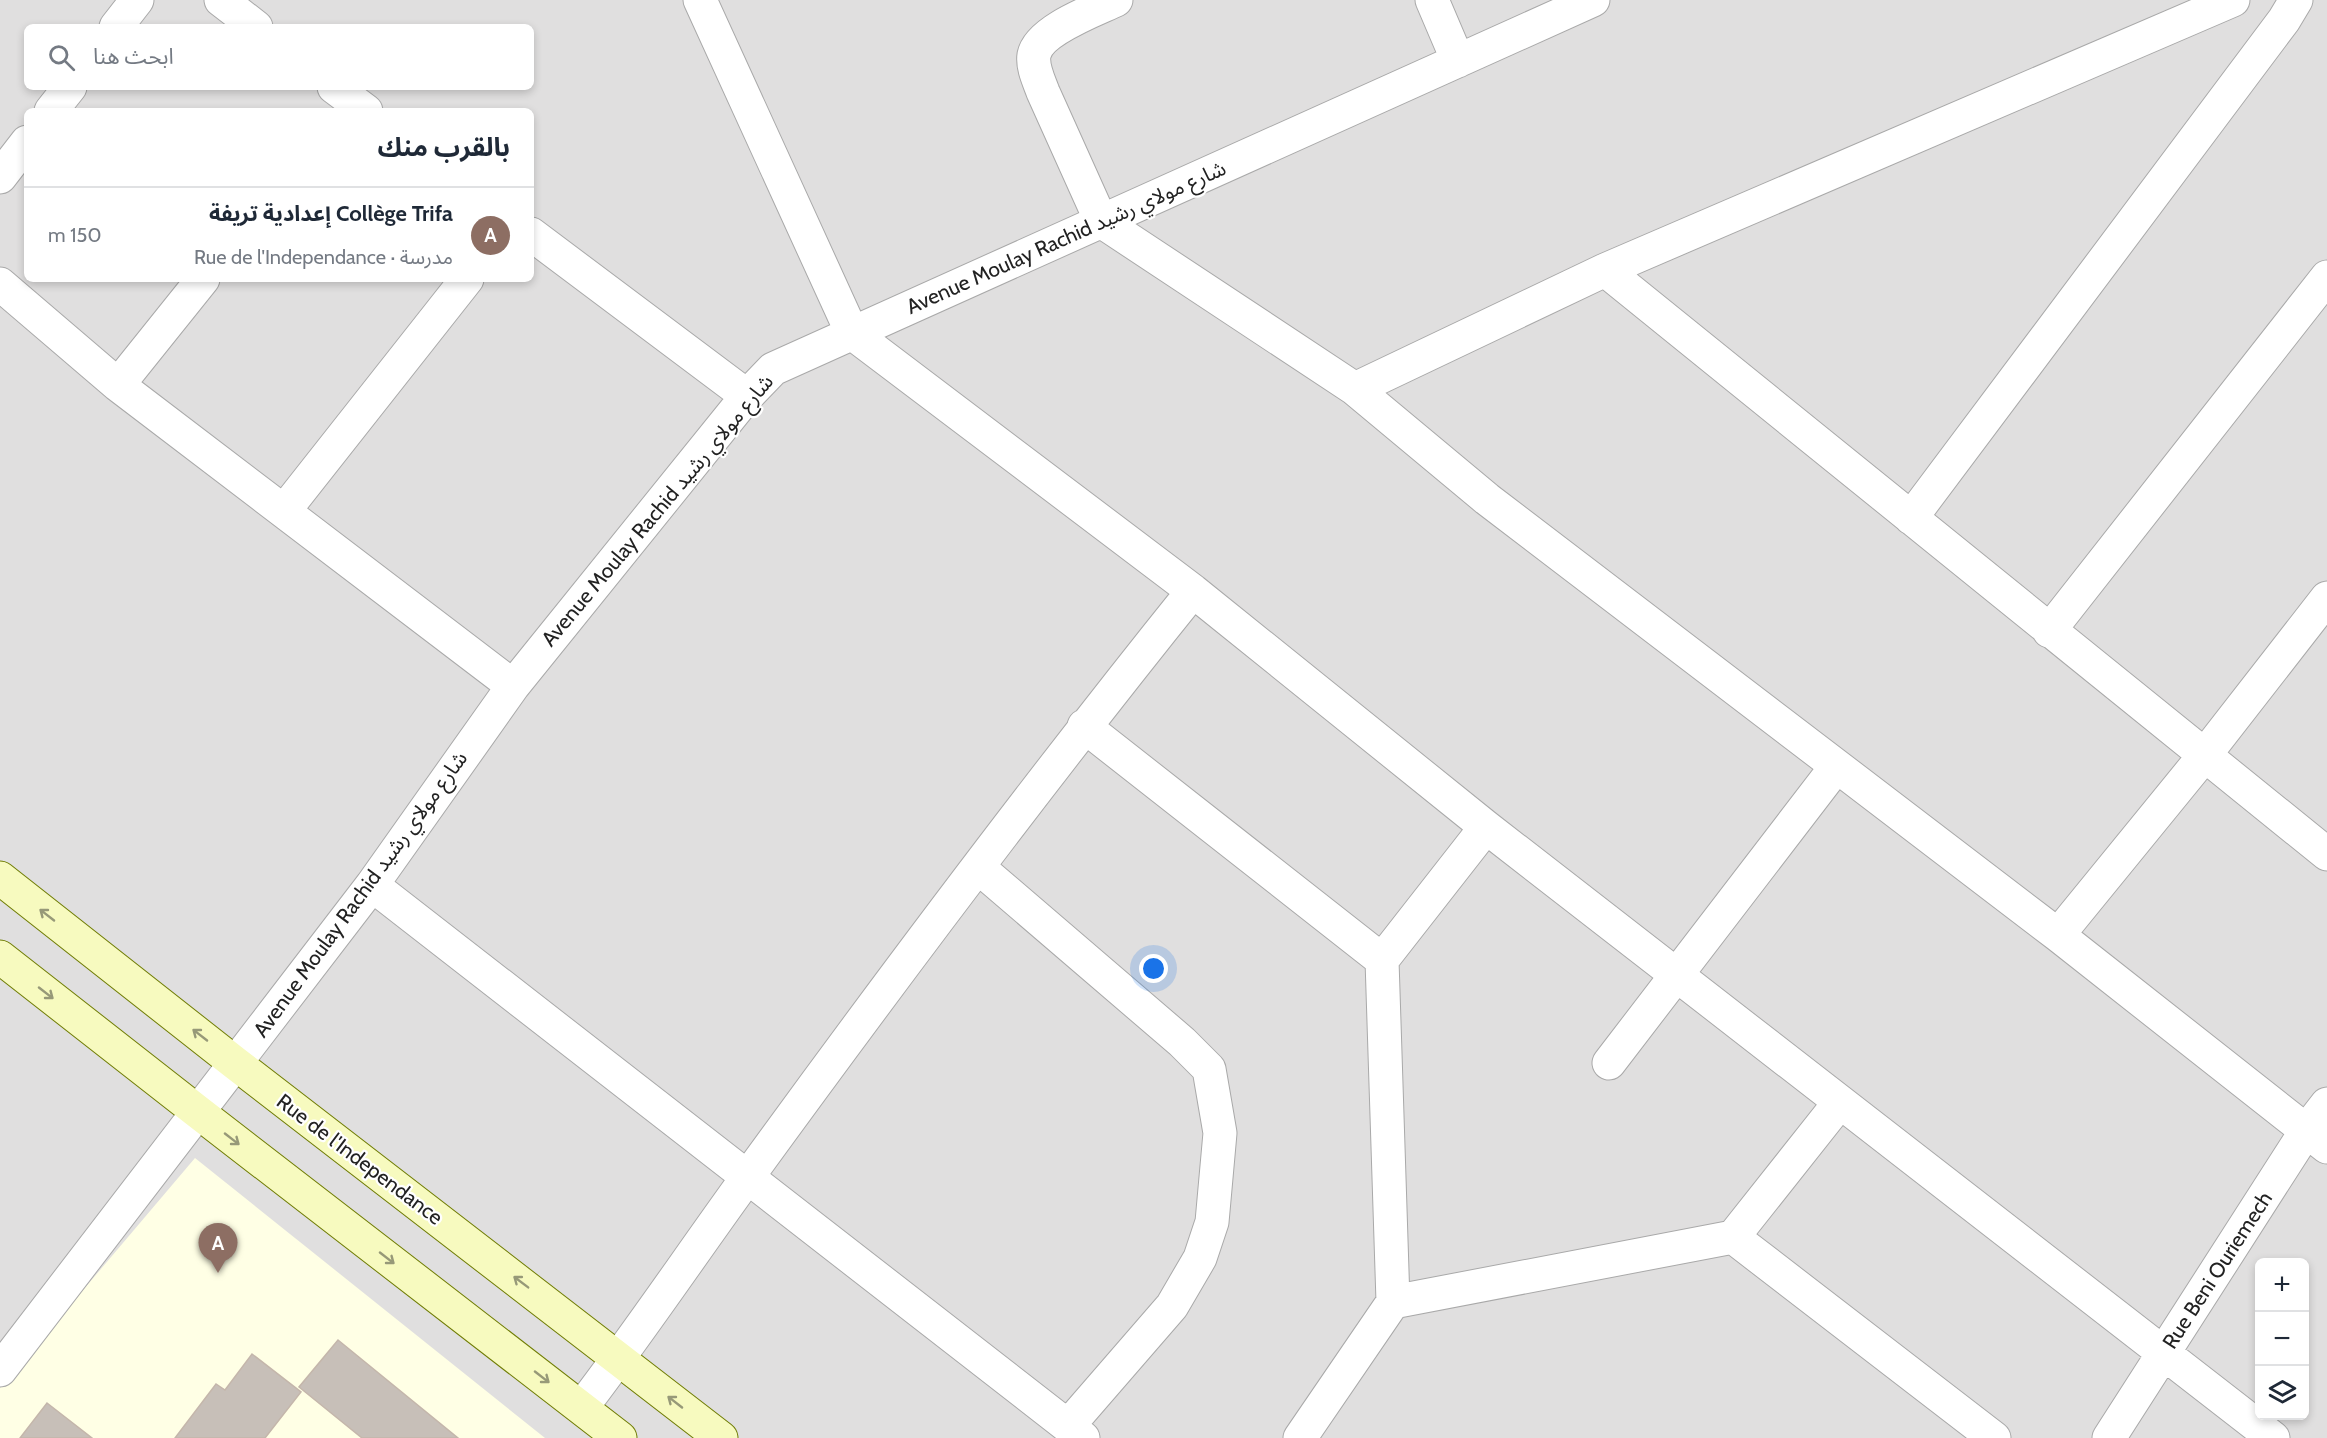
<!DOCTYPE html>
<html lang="ar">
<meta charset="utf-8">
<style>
body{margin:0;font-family:Cabin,"Noto Sans Arabic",sans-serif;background:#f6f6f7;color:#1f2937;direction:rtl}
.controls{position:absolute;right:18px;bottom:18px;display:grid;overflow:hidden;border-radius:9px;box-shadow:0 3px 9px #0003}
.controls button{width:54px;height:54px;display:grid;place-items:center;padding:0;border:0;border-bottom:2px solid #e0e1e3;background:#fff;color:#1f2937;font:30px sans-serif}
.you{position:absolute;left:1154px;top:969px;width:21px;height:21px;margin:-15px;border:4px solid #fff;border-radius:50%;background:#1a73e8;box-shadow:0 0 0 9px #1a73e833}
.badge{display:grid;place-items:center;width:39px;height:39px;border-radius:50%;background:#7c3aed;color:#fff;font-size:20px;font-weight:700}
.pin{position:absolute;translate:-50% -50px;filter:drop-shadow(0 2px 3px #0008)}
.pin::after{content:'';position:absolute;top:32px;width:21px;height:18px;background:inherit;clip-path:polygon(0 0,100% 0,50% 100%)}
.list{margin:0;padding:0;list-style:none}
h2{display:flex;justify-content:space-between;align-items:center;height:78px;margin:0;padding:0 24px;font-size:26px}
h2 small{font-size:20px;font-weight:400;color:#747a83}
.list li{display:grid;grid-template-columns:39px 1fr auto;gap:18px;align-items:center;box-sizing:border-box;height:96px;padding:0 24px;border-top:2px solid #e0e1e3}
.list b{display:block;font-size:22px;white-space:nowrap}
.list p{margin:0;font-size:20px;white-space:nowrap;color:#747a83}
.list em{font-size:20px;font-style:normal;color:#747a83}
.icon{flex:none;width:33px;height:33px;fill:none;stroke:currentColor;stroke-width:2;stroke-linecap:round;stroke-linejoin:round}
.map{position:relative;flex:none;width:2327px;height:1438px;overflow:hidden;direction:ltr}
.search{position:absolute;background:#fff;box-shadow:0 3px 9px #0003;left:24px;top:24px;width:510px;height:66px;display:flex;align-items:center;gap:15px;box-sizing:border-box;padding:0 21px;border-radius:9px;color:#747a83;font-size:22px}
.panel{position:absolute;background:#fff;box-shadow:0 3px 9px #0003;left:24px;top:108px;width:510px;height:174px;border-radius:9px;direction:rtl}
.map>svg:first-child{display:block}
.residential{fill:#e0dfdf;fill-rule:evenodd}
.education{fill:#ffffe5}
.building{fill:#c7bfb8;stroke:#c4b6ab;stroke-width:1.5}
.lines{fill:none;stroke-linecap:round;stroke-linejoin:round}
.street-casing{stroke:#a9a9a9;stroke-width:35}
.secondary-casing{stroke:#707d05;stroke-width:35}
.street{stroke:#fff;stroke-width:33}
.secondary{stroke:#f7fabf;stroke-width:33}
.oneway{stroke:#979978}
.labels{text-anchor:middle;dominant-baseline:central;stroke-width:4.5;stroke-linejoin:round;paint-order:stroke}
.street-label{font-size:21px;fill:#222;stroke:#fff}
</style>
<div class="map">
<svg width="2327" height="1438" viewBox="0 0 2327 1438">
<rect width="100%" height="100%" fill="#f2efe9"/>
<path class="residential" d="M 0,0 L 2327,0 L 2327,1438 L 0,1438 ZM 27,27 L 531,27 L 531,87 L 27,87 ZM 27,111 L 531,111 L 531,279 L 27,279 ZM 2260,1262 L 2304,1262 L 2304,1416 L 2260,1416 Z"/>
<path class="education" d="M 195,1158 L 545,1438 L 0,1438 L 0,1388 Z"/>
<path class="building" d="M 338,1340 L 458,1438 L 362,1438 L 299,1387 Z
M 252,1354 L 301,1392 L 265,1438 L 175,1438 L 216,1384 L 225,1390 Z
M 47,1403 L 92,1438 L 20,1438 Z"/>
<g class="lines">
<g class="street-casing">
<path id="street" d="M 221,0 L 256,27
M 700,0 L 852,333 L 1193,591 L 1486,827 L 2273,1438
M 1116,0 C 1095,10 1039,30 1034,55 C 1032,67 1039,81 1043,92 L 1101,221 L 1355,389 L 1487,499 L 2058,935 L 2327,1147
M 1432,0 L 1458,61
M 116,27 L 137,0
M 334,87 L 366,111
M 51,111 L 70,87
M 0,177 L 27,142
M 531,234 L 747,396
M 1605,270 L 2327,854
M 0,284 L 118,385 L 513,686
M 118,385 L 203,279
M 1355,389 L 1605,270 L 2233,0
M 284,511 L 467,279
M 1911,518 L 2284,20 L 2296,0
M 2049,631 L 2327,277
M 1084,726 L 1382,960
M 1486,827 L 1382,960 L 1393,1302 L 1733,1237 L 1840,1102
M 978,867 L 1182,1042 L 1209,1069 L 1220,1133 L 1212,1222 L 1200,1258 L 1172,1306 L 1068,1426
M 372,885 L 1083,1438
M 2058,935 L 2204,756 L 2327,598
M 1609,1063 L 1836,767
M 1733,1237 L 1994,1438
M 0,1370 L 372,885 L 513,686 L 747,396 L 773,369 L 1593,0
M 582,1407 C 640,1331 693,1252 749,1175 C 893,977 1040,781 1193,591
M 1300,1438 L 1393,1302
M 2109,1438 L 2306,1131 L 2327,1104"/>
</g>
<g class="secondary-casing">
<path id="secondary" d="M 0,878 L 235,1063 L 721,1438
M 0,957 L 198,1112 L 620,1438"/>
</g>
<use href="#street" class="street"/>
<use href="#secondary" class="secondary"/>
</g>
<defs><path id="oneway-shaft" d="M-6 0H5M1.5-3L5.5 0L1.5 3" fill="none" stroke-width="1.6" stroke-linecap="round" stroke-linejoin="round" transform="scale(1.5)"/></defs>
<g class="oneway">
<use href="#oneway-shaft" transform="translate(47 915) rotate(-142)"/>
<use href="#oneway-shaft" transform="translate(46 993) rotate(38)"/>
<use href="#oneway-shaft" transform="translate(200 1035) rotate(-142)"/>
<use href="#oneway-shaft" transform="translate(232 1139) rotate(38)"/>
<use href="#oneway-shaft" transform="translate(387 1258) rotate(38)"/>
<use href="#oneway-shaft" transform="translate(521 1282) rotate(-143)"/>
<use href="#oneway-shaft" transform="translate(542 1377) rotate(38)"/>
<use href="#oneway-shaft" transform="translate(675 1402) rotate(-142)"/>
</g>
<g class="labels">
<g class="street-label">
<text transform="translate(1066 237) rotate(-24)">Avenue Moulay Rachid شارع مولاي رشيد</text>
<text transform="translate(657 510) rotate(-50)">Avenue Moulay Rachid شارع مولاي رشيد</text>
<text transform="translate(360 894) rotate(-54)">Avenue Moulay Rachid شارع مولاي رشيد</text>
<text transform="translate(360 1159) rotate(37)">Rue de l'Independance</text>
<text transform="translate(2217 1270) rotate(-57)">Rue Beni Ouriemech</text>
</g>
</g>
</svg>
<div class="controls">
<button>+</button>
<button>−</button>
<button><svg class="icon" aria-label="layers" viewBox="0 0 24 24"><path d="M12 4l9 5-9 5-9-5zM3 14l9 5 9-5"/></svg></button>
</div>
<div class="you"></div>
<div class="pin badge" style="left:218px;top:1273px;background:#8d6e63">A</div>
<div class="search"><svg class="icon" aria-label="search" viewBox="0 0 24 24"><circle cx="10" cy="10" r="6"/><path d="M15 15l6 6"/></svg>ابحث هنا</div>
<section class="panel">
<h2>بالقرب منك<small></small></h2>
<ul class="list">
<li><span class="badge" style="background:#8d6e63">A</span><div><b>Collège Trifa إعدادية تريفة</b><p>مدرسة · Rue de l'Independance</p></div><em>150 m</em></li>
</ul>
</section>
</div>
